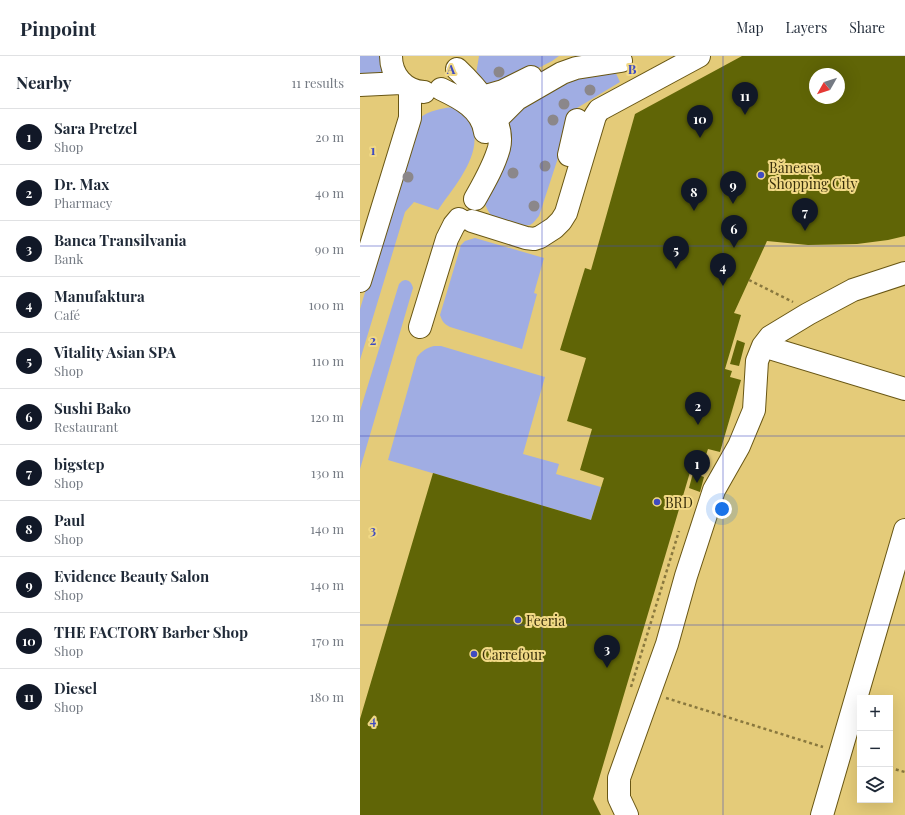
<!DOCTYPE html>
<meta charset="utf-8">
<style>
body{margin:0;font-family:"Playfair Display",serif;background:#f6f6f7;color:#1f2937}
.controls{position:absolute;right:12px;bottom:12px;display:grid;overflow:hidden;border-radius:0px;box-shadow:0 4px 16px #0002}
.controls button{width:36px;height:36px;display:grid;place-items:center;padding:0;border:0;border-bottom:1px solid #e0e1e3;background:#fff;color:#1f2937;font:20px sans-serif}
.compass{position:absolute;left:449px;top:12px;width:36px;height:36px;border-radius:50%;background:#fff;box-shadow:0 4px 16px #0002;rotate:231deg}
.you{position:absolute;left:362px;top:453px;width:14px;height:14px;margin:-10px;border:3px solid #fff;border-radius:50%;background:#1a73e8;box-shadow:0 0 0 6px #1a73e833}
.badge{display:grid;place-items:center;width:26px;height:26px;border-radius:50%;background:#111827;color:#fff;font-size:13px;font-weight:700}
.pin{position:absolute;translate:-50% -33px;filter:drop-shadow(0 1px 2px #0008)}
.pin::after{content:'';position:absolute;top:21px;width:14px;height:12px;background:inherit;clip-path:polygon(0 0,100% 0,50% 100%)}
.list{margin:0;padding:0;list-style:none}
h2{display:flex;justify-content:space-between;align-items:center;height:52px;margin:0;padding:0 16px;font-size:17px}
h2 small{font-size:13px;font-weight:400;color:#747a83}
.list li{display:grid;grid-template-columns:26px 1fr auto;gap:12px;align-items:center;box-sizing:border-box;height:56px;padding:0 16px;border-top:1px solid #e0e1e3}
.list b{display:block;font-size:15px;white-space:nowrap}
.list p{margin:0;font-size:13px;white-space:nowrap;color:#747a83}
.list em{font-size:13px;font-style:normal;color:#747a83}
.icon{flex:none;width:22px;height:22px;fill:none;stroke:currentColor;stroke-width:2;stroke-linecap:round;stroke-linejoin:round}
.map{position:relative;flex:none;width:545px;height:759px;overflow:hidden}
header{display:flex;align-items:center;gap:24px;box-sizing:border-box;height:56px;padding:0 20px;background:#fff;border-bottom:1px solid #e0e1e3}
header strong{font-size:19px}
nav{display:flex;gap:22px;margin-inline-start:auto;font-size:14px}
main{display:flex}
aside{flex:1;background:#fff}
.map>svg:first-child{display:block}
.green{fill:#a0ade3}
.building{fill:#606506;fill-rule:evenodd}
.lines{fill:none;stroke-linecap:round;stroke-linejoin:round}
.minor-casing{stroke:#685614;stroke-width:24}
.path{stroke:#89783e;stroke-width:2.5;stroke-dasharray:3 3;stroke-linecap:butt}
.minor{stroke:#fff;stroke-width:22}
.tree{fill:#8b878a}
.grid{fill:none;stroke:#404bc0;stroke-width:1;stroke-opacity:0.55}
.poi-dot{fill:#404bc0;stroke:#f1d986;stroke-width:1.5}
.labels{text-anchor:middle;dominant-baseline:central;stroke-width:4;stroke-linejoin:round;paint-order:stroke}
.poi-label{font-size:14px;fill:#392f0b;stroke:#f1d986;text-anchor:start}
.grid-label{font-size:13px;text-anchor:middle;font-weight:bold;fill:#404bc0;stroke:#f1d986;stroke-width:4;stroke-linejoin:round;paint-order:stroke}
</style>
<header>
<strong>Pinpoint</strong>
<nav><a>Map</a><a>Layers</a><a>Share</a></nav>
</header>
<main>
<aside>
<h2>Nearby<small>11 results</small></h2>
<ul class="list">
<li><span class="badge">1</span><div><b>Sara Pretzel</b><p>Shop</p></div><em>20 m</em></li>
<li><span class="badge">2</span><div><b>Dr. Max</b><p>Pharmacy</p></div><em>40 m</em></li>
<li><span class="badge">3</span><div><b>Banca Transilvania</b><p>Bank</p></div><em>90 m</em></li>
<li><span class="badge">4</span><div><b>Manufaktura</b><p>Café</p></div><em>100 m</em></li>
<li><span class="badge">5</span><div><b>Vitality Asian SPA</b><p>Shop</p></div><em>110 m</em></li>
<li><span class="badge">6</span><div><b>Sushi Bako</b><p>Restaurant</p></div><em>120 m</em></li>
<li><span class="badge">7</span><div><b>bigstep</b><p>Shop</p></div><em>130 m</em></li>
<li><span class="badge">8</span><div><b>Paul</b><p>Shop</p></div><em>140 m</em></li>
<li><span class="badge">9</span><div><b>Evidence Beauty Salon</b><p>Shop</p></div><em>140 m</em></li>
<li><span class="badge">10</span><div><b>THE FACTORY Barber Shop</b><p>Shop</p></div><em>170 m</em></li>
<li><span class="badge">11</span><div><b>Diesel</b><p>Shop</p></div><em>180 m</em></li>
</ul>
</aside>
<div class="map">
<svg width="545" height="759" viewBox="0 0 545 759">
<rect width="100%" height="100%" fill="#e4cb79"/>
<path class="green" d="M 0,0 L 31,0 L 35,18 L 0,28 Z
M 119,0 L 199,0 L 192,5 L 136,34 L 130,34 L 116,18 Z
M 254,13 L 260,26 L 217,52 L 213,56 L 179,160 C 176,163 174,167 170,169 C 164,171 141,166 136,163 C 130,160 127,153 125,148 L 151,57 L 214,21 L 236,21 Z
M 94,51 C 98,54 103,57 106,60 C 131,90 95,129 78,154 L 54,146 L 45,156 L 0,304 L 0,253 L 54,74 C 55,71 56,67 58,65 C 64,55 83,52 94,51 Z
M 115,182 L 184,202 L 174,237 L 177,238 L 162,293 L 90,271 C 84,268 82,265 80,259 L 101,189 L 105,185 Z
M 45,224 C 50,224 52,228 53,232 L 0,413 L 0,355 L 39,228 L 42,225 Z
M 74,290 L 81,290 L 185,321 L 163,398 L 199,408 L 196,418 L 241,431 L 231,464 L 28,404 L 57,301 C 62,295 66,292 74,290 Z"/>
<path class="building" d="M 382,0 L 545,0 L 545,180 L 528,184 L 497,188 L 448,189 L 407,185 L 374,257 L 381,259 L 365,313 L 372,315 L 370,321 L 381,324 L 360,396 L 348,393 L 346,399 L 336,396 L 233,743 L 241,759 L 0,759 L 0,663 L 73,417 L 231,464 L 244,422 L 220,414 L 232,373 L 207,365 L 226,302 L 200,294 L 225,212 L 231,214 L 275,58 ZM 455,18 L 479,18 L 479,42 L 455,42 Z
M 377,284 L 385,287 L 379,310 L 370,308 Z
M 333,417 L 344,421 L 340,436 L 329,432 Z"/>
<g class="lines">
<g class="minor-casing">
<path id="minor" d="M 31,0 C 31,19 44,35 64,36
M 97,13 C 116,31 146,64 139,92 C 134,110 124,127 115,143
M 0,29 L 41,27
M 81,33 C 100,42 122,53 125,76
M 122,41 L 143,35 L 171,21
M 135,65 L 157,43 L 202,17 L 216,12 L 261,5
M 209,99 L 217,64
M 112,165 L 166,182 L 174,183 L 180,181 L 194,172 L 201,165 L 206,157 L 235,60 L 239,54 L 339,0
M 0,225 L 50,62 L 50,33
M 60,271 L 87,183 L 94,169 L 99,163
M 403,290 L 545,333
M 267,759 L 259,742 L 259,722 L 307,588 L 326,520 L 354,434 L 379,390 L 394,354 L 397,305 L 403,290 L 410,281 L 448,258 L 493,234 L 545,217
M 462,759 L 545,474"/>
</g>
<path class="path" d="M 389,224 L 433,246
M 271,631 L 319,475
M 306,642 L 463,691
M 530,712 L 545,716"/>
<use href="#minor" class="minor"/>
</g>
<g class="tree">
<circle cx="139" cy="16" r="5.5"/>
<circle cx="230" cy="34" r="5.5"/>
<circle cx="204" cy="48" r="5.5"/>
<circle cx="193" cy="64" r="5.5"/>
<circle cx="185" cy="110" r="5.5"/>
<circle cx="153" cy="117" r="5.5"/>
<circle cx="48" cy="121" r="5.5"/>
<circle cx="174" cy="150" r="5.5"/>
</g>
<path class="grid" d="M 182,0 L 182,759M 363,0 L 363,759M 0,190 L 545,190M 0,380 L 545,380M 0,569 L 545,569"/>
<g class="poi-dot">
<circle cx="401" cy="119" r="4"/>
<circle cx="297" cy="446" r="4"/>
<circle cx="158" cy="564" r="4"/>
<circle cx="114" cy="598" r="4"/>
</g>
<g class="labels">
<g class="poi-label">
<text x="409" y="111">Băneasa<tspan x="409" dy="16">Shopping City</tspan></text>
<text x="305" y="446">BRD</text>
<text x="166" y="564">Feeria</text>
<text x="122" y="598">Carrefour</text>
</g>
</g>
<g class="grid-label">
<text x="91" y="18">A</text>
<text x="272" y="18">B</text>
<text x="13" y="99">1</text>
<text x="13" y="289">2</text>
<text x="13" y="479">3</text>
<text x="13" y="669">4</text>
</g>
</svg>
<div class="controls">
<button>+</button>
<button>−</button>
<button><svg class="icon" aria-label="layers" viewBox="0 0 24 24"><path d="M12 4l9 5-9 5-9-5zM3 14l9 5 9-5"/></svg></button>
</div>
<svg class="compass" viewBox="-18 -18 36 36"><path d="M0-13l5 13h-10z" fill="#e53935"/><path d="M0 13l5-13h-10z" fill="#747a83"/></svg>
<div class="you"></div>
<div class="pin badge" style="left:337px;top:427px">1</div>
<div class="pin badge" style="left:338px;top:369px">2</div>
<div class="pin badge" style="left:247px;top:612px">3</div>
<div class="pin badge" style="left:363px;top:230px">4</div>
<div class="pin badge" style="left:316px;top:213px">5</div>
<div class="pin badge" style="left:374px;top:192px">6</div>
<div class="pin badge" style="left:445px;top:175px">7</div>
<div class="pin badge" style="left:334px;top:155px">8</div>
<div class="pin badge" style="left:373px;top:148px">9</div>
<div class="pin badge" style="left:340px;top:82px">10</div>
<div class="pin badge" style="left:385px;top:59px">11</div>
</div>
</main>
